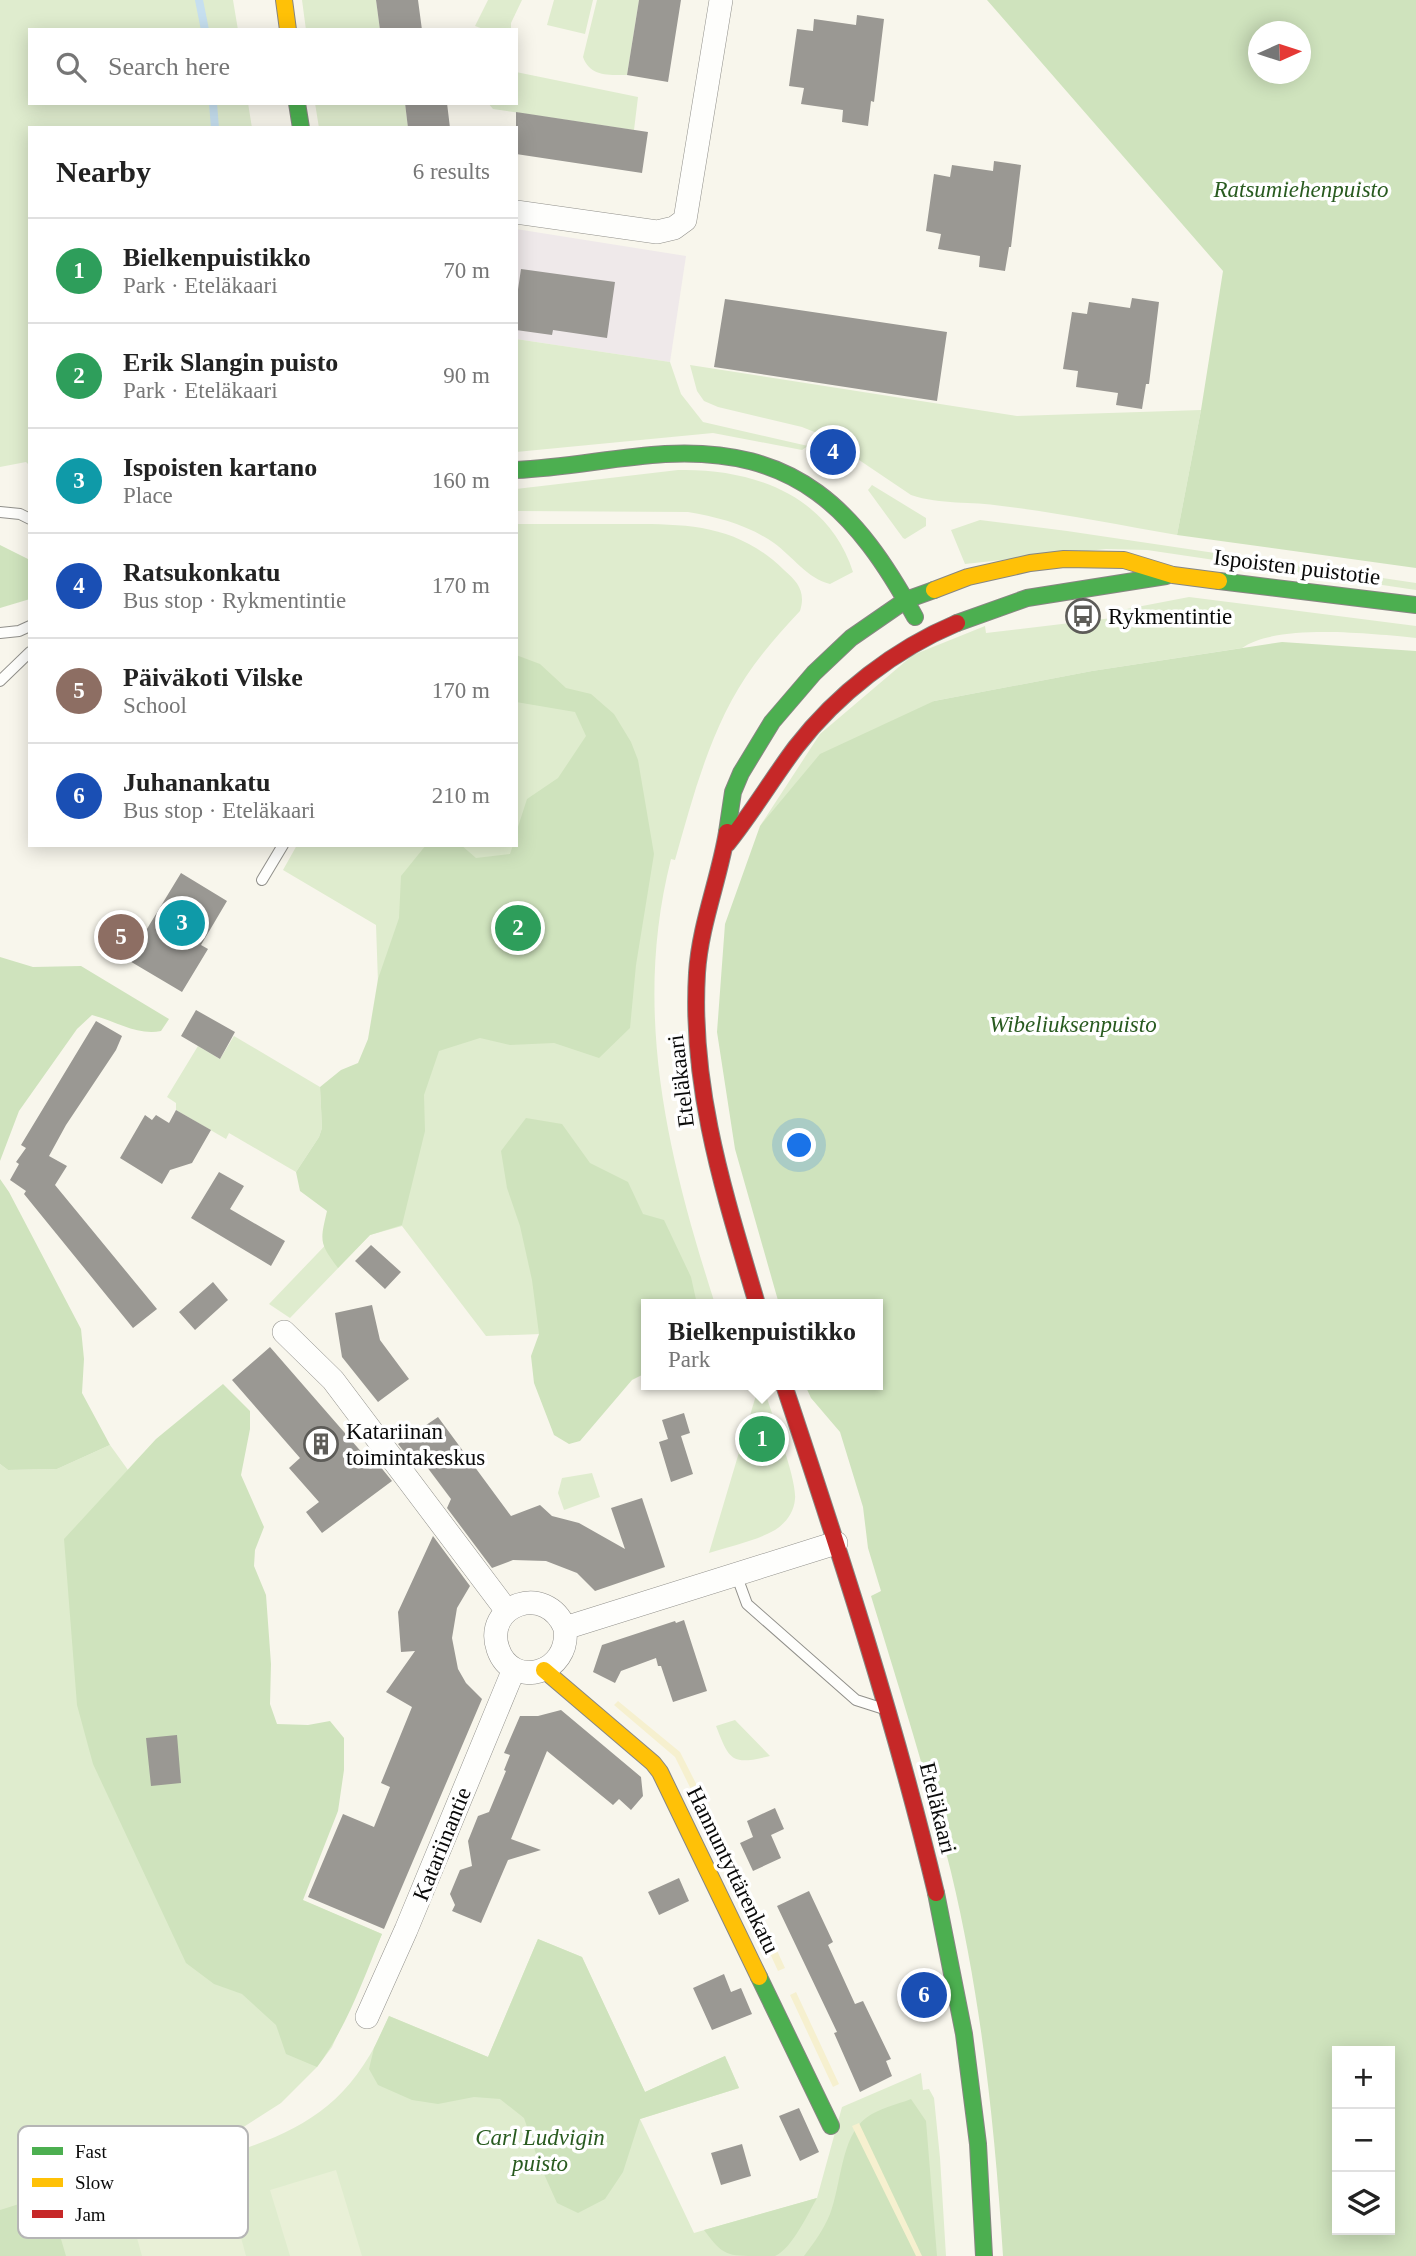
<!DOCTYPE html>
<meta charset="utf-8">
<style>
body{margin:0;font-family:Georgia,serif;background:#f6f6f6;color:#222}
.controls{position:absolute;right:21px;bottom:21px;display:grid;overflow:hidden;border-radius:0px;box-shadow:0 4px 18px #0003}
.controls button{width:63px;height:63px;display:grid;place-items:center;padding:0;border:0;border-bottom:2px solid #e0e0e0;background:#fff;color:#222;font:35px sans-serif}
.compass{position:absolute;left:1248px;top:21px;width:63px;height:63px;border-radius:50%;background:#fff;box-shadow:0 4px 18px #0003;rotate:87deg}
.you{position:absolute;left:800px;top:1146px;width:24px;height:24px;margin:-18px;border:5px solid #fff;border-radius:50%;background:#1a73e8;box-shadow:0 0 0 10px #1a73e833}
.badge{display:grid;place-items:center;width:46px;height:46px;border-radius:50%;background:#b45309;color:#fff;font-size:23px;font-weight:700}
.pin{position:absolute;translate:-50% -50%;border:4px solid #fff;box-shadow:0 2px 7px #0006}
.popup{position:absolute;left:641px;top:1299px;width:242px;height:91px;box-sizing:border-box;display:grid;place-content:center;border-radius:0px;background:#fff;filter:drop-shadow(0 2px 5px #0005);font-size:23px;white-space:nowrap;color:#767676}
.popup b{font-size:26px;color:#222}
.popup::after{content:'';position:absolute;left:50%;top:100%;margin-left:-14px;border:14px solid transparent;border-top-color:#fff}
.list{margin:0;padding:0;list-style:none}
h2{display:flex;justify-content:space-between;align-items:center;height:91px;margin:0;padding:0 28px;font-size:30px}
h2 small{font-size:23px;font-weight:400;color:#767676}
.list li{display:grid;grid-template-columns:46px 1fr auto;gap:21px;align-items:center;box-sizing:border-box;height:105px;padding:0 28px;border-top:2px solid #e0e0e0}
.list b{display:block;font-size:26px;white-space:nowrap}
.list p{margin:0;font-size:23px;white-space:nowrap;color:#767676}
.list em{font-size:23px;font-style:normal;color:#767676}
.icon{flex:none;width:38px;height:38px;fill:none;stroke:currentColor;stroke-width:2;stroke-linecap:round;stroke-linejoin:round}
.map{position:relative;flex:none;width:1416px;height:2256px;overflow:hidden}
.search{position:absolute;background:#fff;box-shadow:0 4px 18px #0003;left:28px;top:28px;width:490px;height:77px;display:flex;align-items:center;gap:18px;box-sizing:border-box;padding:0 24px;border-radius:0px;color:#767676;font-size:26px}
.panel{position:absolute;background:#fff;box-shadow:0 4px 18px #0003;left:28px;top:126px;width:490px;height:721px;border-radius:0px}
.map>svg:first-child{display:block}
.industrial{fill:#efe9ea}
.green{fill:#dfecce}
.forest{fill:#cfe3bd;fill-rule:evenodd}
.sand{fill:#f6f0cf}
.pitch{fill:#e9f0d7}
.lines{fill:none;stroke-linecap:round;stroke-linejoin:round}
.stream{stroke:#c6dfef;stroke-width:8}
.building{fill:#9a9893}
.lane-casing{stroke:#91908b;stroke-width:12}
.street-casing{stroke:#91908b;stroke-width:24}
.fast-casing{stroke:#878682;stroke-width:18}
.slow-casing{stroke:#878682;stroke-width:18}
.jam-casing{stroke:#878682;stroke-width:18}
.lane{stroke:#fefefc;stroke-width:10}
.street{stroke:#fefefc;stroke-width:23}
.fast{stroke:#4caf50;stroke-width:16}
.slow{stroke:#ffc107;stroke-width:16}
.jam{stroke:#c62828;stroke-width:16}
.labels{text-anchor:middle;dominant-baseline:central;stroke-width:7;stroke-linejoin:round;paint-order:stroke}
.park-label{font-size:23px;font-style:italic;fill:#295b20;stroke:#fff}
.street-label{font-size:23px;fill:#090909;stroke:#fff}
.poi-label{font-size:23px;fill:#090909;stroke:#fff;text-anchor:start}
.key{fill:#fff;stroke:#b5b5b5;stroke-width:2}
.key-label{font-size:19px;fill:#090909}
</style>
<div class="map">
<svg width="1416" height="2256" viewBox="0 0 1416 2256">
<rect width="100%" height="100%" fill="#f8f6ec"/>
<path class="industrial" d="M 516,229 L 686,256 L 670,362 L 516,339 Z"/>
<path class="green" d="M 0,0 L 233,0 L 238,30 L 30,30 L 30,103 L 248,103 L 252,128 L 30,128 L 30,466 L 26,462 L 0,467 Z
M 302,0 L 376,0 L 380,30 L 306,30 Z
M 488,0 L 522,0 L 511,23 L 511,30 L 486,30 L 475,26 Z
M 554,0 L 593,0 L 585,34 L 547,25 Z
M 597,0 L 639,0 L 627,75 C 609,75 590,77 583,57 Z
M 516,72 L 638,97 L 634,130 L 493,109 L 488,103 L 516,103 Z
M 315,103 L 405,103 L 408,128 L 319,128 Z
M 516,339 L 670,362 L 681,394 L 703,422 L 808,446 L 802,450 L 713,433 L 516,452 Z
M 690,365 L 1017,416 L 1201,410 L 1177,535 C 1119,525 1060,513 1002,506 C 971,501 941,505 911,495 L 822,435 L 802,427 L 718,407 L 704,401 L 697,391 Z
M 678,470 C 751,468 829,495 853,572 L 830,584 C 808,579 792,556 774,543 C 748,525 718,517 688,512 L 516,511 L 516,489 Z
M 872,485 L 926,518 L 926,526 L 905,539 L 903,538 L 868,490 Z
M 980,520 L 1067,531 L 1416,583 L 1416,590 L 1147,550 L 1106,549 L 965,564 L 951,530 Z
M 516,524 C 550,524 584,524 619,524 C 682,524 735,522 784,570 C 798,582 806,592 800,611 C 784,628 768,646 754,665 C 712,722 694,793 675,860 L 671,859 C 632,1013 668,1157 715,1304 L 646,1304 L 646,1330 L 486,1336 L 402,1226 L 370,1235 L 290,1318 L 269,1304 L 385,1183 L 376,925 L 283,870 L 297,845 L 516,845 Z
M 1189,597 L 1416,626 L 1416,638 C 1373,634 1277,623 1242,648 L 1092,671 L 934,701 L 760,826 L 820,734 L 913,655 L 985,626 L 986,633 L 1112,618 L 1111,612 Z
M 234,1036 L 320,1087 L 322,1128 L 319,1137 L 296,1172 L 229,1133 L 226,1139 L 176,1110 L 176,1103 L 167,1097 L 198,1046 L 220,1059 Z
M 757,1392 L 766,1395 C 773,1418 797,1479 795,1499 C 794,1512 786,1523 775,1530 C 756,1541 730,1546 709,1553 Z
M 110,1445 L 128,1470 L 107,1493 L 236,1872 L 382,1934 L 332,2047 L 317,2067 L 281,2103 L 242,2128 L 46,2188 L 52,2207 C 98,2193 144,2179 190,2166 C 289,2136 347,2118 389,2016 L 488,2057 L 538,1939 L 582,1957 L 645,2092 L 725,2056 L 739,2088 L 640,2119 L 694,2233 L 817,2198 L 842,2107 L 921,2073 L 923,2090 L 929,2089 L 934,2098 L 940,2158 L 946,2256 L 0,2256 L 0,1464 L 8,1470 L 57,1469 Z
M 592,1473 L 600,1497 L 564,1510 L 558,1493 L 562,1478 Z
M 735,1720 L 770,1756 C 732,1765 730,1762 716,1726 Z"/>
<path class="forest" d="M 987,0 L 1416,0 L 1416,568 L 1177,535 L 1201,410 L 1223,271 ZM 1258,32 L 1300,32 L 1300,74 L 1258,74 Z
M 0,545 L 30,560 L 30,599 L 0,608 Z
M 1282,642 L 1416,651 L 1416,2256 L 1003,2256 C 995,2127 981,1997 951,1872 C 928,1779 899,1688 871,1596 L 881,1591 L 868,1548 L 863,1507 L 840,1432 L 811,1398 L 805,1385 L 878,1385 L 878,1304 L 779,1304 L 735,1149 L 717,1032 L 725,924 L 760,826 L 820,754 L 934,701 L 1092,671 ZM 1337,2051 L 1390,2051 L 1390,2230 L 1337,2230 Z
M 516,655 L 540,664 L 566,688 L 591,694 L 614,714 L 631,742 L 638,760 L 654,854 L 636,965 L 630,1028 L 599,1058 L 554,1043 L 510,1045 L 480,1038 L 439,1051 L 424,1095 L 425,1131 L 402,1225 L 370,1235 L 338,1268 C 319,1243 320,1241 327,1211 L 300,1191 L 296,1172 L 319,1137 L 322,1128 L 320,1087 L 341,1070 L 358,1063 L 368,1039 L 378,979 L 399,918 L 401,876 L 426,845 L 461,845 L 476,858 L 510,854 L 513,845 L 516,845 L 516,833 L 527,799 L 558,778 L 586,736 L 575,712 L 516,702 Z
M 0,957 L 33,967 L 81,966 L 169,1019 L 161,1031 C 138,1036 115,1021 92,1015 L 77,1029 L 19,1111 L 0,1161 Z
M 526,1118 L 562,1124 L 590,1163 L 628,1182 L 643,1214 L 664,1220 L 691,1277 L 697,1304 L 646,1304 L 646,1373 L 632,1380 L 580,1441 L 569,1444 L 554,1435 L 534,1383 L 531,1356 L 539,1334 L 532,1280 L 520,1226 L 507,1188 L 501,1151 Z
M 0,1179 L 9,1192 L 81,1329 L 84,1359 L 82,1393 L 110,1445 L 57,1469 L 8,1470 L 0,1464 Z
M 223,1384 L 250,1411 L 250,1429 L 241,1475 L 264,1527 L 255,1550 L 254,1566 L 266,1595 L 271,1664 L 270,1704 L 277,1724 L 308,1725 L 330,1721 L 344,1738 L 344,1770 L 338,1811 L 303,1900 L 382,1934 C 363,1980 347,2027 317,2067 L 286,2054 L 276,2025 L 242,1994 L 214,1984 L 186,1963 L 93,1764 L 77,1705 L 64,1539 L 156,1439 Z
M 538,1939 L 582,1957 L 645,2092 L 725,2056 L 739,2088 L 640,2119 L 623,2172 L 605,2199 L 578,2213 L 557,2203 L 539,2163 L 524,2118 L 500,2099 L 474,2097 L 438,2104 L 412,2100 L 378,2085 L 369,2069 L 374,2048 L 389,2016 L 488,2057 Z
M 911,2099 L 926,2121 L 937,2256 L 804,2256 C 814,2243 824,2229 830,2214 C 841,2186 841,2136 866,2118 C 879,2108 896,2105 911,2099 Z
M 48,2195 L 66,2256 L 0,2256 L 0,2210 Z
M 817,2198 C 809,2212 791,2250 775,2256 C 771,2256 763,2256 759,2256 C 727,2256 723,2256 704,2230 Z"/>
<path class="sand" d="M 618,1701 L 680,1752 L 747,1884 L 740,1888 L 675,1757 L 614,1705 Z
M 753,1898 L 785,1968 L 778,1971 L 746,1901 Z
M 796,1992 L 839,2084 L 833,2087 L 790,1995 Z
M 859,2123 L 922,2256 L 916,2256 L 852,2126 Z"/>
<path class="pitch" d="M 336,2170 L 362,2256 L 290,2256 L 270,2190 Z
M 229,2193 L 246,2256 L 142,2256 L 132,2220 Z"/>
<g class="lines">
<path class="stream" d="M 199,0 L 205,30
M 213,103 L 215,128"/>
</g>
<path class="building" d="M 376,0 L 418,0 L 422,30 L 380,30 Z
M 639,0 L 681,0 L 668,82 L 627,75 Z
M 857,15 L 884,19 L 874,102 L 871,101 L 868,126 L 842,122 L 843,110 L 801,104 L 804,88 L 789,86 L 797,29 L 813,31 L 814,19 L 856,25 Z
M 405,103 L 447,103 L 450,128 L 408,128 Z
M 516,112 L 648,132 L 642,173 L 516,154 Z
M 994,161 L 1021,165 L 1011,247 L 1009,247 L 1005,271 L 979,267 L 980,256 L 938,249 L 941,234 L 926,231 L 934,174 L 950,177 L 952,165 L 993,171 Z
M 521,269 L 615,282 L 607,338 L 553,330 L 552,335 L 516,330 L 516,303 Z
M 1132,298 L 1159,302 L 1149,384 L 1146,384 L 1142,409 L 1116,405 L 1118,393 L 1076,387 L 1078,371 L 1063,369 L 1072,312 L 1087,314 L 1089,302 L 1130,308 Z
M 725,299 L 947,332 L 937,401 L 714,367 Z
M 181,873 L 227,901 L 201,945 L 208,949 L 182,992 L 128,960 Z
M 196,1010 L 235,1032 L 220,1059 L 181,1036 Z
M 96,1021 L 122,1036 L 116,1050 L 66,1125 L 49,1156 L 67,1166 L 55,1185 L 157,1309 L 133,1328 L 24,1194 L 26,1191 L 10,1180 L 19,1164 L 16,1162 L 26,1148 L 21,1145 Z
M 176,1110 L 211,1130 L 192,1163 L 170,1170 L 162,1184 L 120,1158 L 145,1115 L 152,1120 L 156,1115 L 169,1123 Z
M 219,1172 L 244,1186 L 230,1209 L 285,1241 L 271,1266 L 191,1218 Z
M 371,1245 L 401,1272 L 385,1289 L 355,1261 Z
M 213,1282 L 228,1300 L 195,1330 L 179,1312 Z
M 372,1305 L 380,1340 L 409,1379 L 378,1402 L 342,1357 L 335,1313 Z
M 270,1347 L 371,1463 L 375,1460 L 392,1481 L 322,1533 L 306,1512 L 319,1502 L 289,1468 L 300,1458 L 232,1380 Z
M 684,1413 L 690,1433 L 681,1436 L 693,1474 L 671,1482 L 659,1442 L 668,1439 L 662,1420 Z
M 438,1417 L 511,1516 L 540,1505 L 552,1516 L 579,1523 L 625,1549 L 611,1508 L 642,1498 L 665,1567 L 595,1591 L 577,1573 L 546,1561 L 513,1560 L 492,1568 L 447,1508 L 451,1499 L 421,1459 L 414,1464 L 398,1444 Z
M 433,1536 L 470,1586 L 457,1608 L 452,1638 L 458,1669 L 466,1683 L 482,1699 L 384,1929 L 308,1897 L 343,1814 L 374,1827 L 390,1787 L 381,1783 L 412,1707 L 386,1692 L 415,1651 L 401,1652 L 398,1612 Z
M 684,1620 L 707,1691 L 673,1702 L 661,1666 L 658,1666 L 656,1658 L 621,1671 L 615,1683 L 593,1672 L 602,1645 L 675,1621 L 676,1623 Z
M 561,1710 L 641,1777 L 643,1796 L 631,1810 L 619,1799 L 613,1805 L 547,1751 L 511,1839 L 541,1850 L 508,1860 L 481,1923 L 452,1911 L 455,1905 L 450,1894 L 460,1870 L 472,1866 L 468,1841 L 478,1816 L 489,1812 L 506,1771 L 504,1770 L 510,1755 L 504,1753 L 520,1716 L 538,1716 Z
M 177,1735 L 181,1783 L 151,1786 L 146,1738 Z
M 775,1808 L 784,1829 L 771,1835 L 781,1858 L 753,1871 L 740,1843 L 753,1837 L 747,1821 Z
M 679,1878 L 689,1901 L 659,1915 L 648,1892 Z
M 809,1891 L 833,1942 L 828,1945 L 855,2004 L 863,2001 L 891,2059 L 886,2061 L 892,2076 L 860,2092 L 834,2033 L 837,2032 L 777,1906 Z
M 724,1974 L 731,1992 L 741,1988 L 752,2014 L 712,2030 L 693,1988 Z
M 799,2108 L 819,2152 L 800,2161 L 779,2116 Z
M 742,2144 L 751,2176 L 721,2185 L 711,2153 Z"/>
<g class="lines">
<g class="lane-casing">
<path id="lane" d="M 0,512 L 20,514 L 30,519
M 0,633 L 19,631 L 30,626
M 0,681 L 30,652
M 262,880 L 283,845
M 736,1574 L 747,1604 L 856,1700 L 881,1708"/>
</g>
<g class="street-casing">
<path id="street" d="M 516,212 L 657,232 L 674,228 L 685,220 L 721,0
M 284,1332 L 333,1380 L 507,1611
M 565,1628 C 571,1674 512,1690 498,1649 C 483,1605 546,1582 565,1628 L 836,1543
M 367,2017 L 406,1930 L 514,1669"/>
</g>
<g class="fast-casing">
<path id="fast" d="M 297,103 L 301,128
M 516,470 C 566,468 615,457 665,454 C 796,447 856,509 915,617
M 1219,581 L 1416,605
M 957,623 L 1027,598 L 1166,576
M 727,832 L 733,792 L 741,773 L 772,722 L 814,673 L 851,638 L 906,600 L 934,590
M 936,1893 L 964,2034 L 978,2144 L 984,2256
M 759,1977 L 831,2126"/>
</g>
<g class="slow-casing">
<path id="slow" d="M 284,0 L 288,30
M 934,590 L 968,577 L 1030,563 L 1064,559 L 1124,560 L 1173,575 L 1219,581
M 544,1670 L 653,1763 L 660,1772 L 759,1977"/>
</g>
<g class="jam-casing">
<path id="jam" d="M 727,832 C 719,880 700,925 697,973 C 690,1089 725,1195 757,1304
M 727,844 C 752,813 772,779 796,747 C 837,694 895,649 957,623
M 784,1385 C 840,1553 895,1721 936,1893"/>
</g>
<use href="#lane" class="lane"/>
<use href="#street" class="street"/>
<use href="#fast" class="fast"/>
<use href="#slow" class="slow"/>
<use href="#jam" class="jam"/>
</g>
<defs>
<g id="bus-ring" transform="scale(1.75)"><circle r="9.5" fill="#fff" stroke="#5d5c58" stroke-width="1.5"/><path d="M-5-6H5V4H4V6H2V4H-2V6H-4V4H-5ZM-3.5-4V0h7V-4ZM-3.5 1.2v1.5H-2V1.2ZM2 1.2v1.5H3.5V1.2Z" fill="#5d5c58"/></g>
<g id="building-ring" transform="scale(1.75)"><circle r="9.5" fill="#fff" stroke="#5d5c58" stroke-width="1.5"/><path d="M-4-6H4V6H1V3H-1V6H-4ZM-2.5-4.3h1.7v1.8h-1.7ZM.8-4.3h1.7v1.8H.8ZM-2.5-1h1.7V.8h-1.7ZM.8-1h1.7V.8H.8Z" fill="#5d5c58"/></g>
</defs>
<g fill-rule="evenodd">
<use href="#bus-ring" x="1083" y="616"/>
<use href="#building-ring" x="321" y="1444"/>
</g>
<g class="labels">
<g class="park-label">
<text x="1301" y="189">Ratsumiehenpuisto</text>
<text x="1073" y="1024">Wibeliuksenpuisto</text>
<text x="540" y="2137">Carl Ludvigin<tspan x="540" dy="26">puisto</tspan></text>
</g>
<g class="street-label">
<text transform="translate(1297 567) rotate(7)">Ispoisten puistotie</text>
<text transform="translate(681 1081) rotate(-97)">Eteläkaari</text>
<text transform="translate(938 1808) rotate(76)">Eteläkaari</text>
<text transform="translate(442 1844) rotate(-68)">Katariinantie</text>
<text transform="translate(733 1870) rotate(64)">Hannuntyttärenkatu</text>
</g>
<g class="poi-label">
<text x="1108" y="616">Rykmentintie</text>
<text x="346" y="1431">Katariinan<tspan x="346" dy="26">toimintakeskus</tspan></text>
</g>
</g>
<rect x="18" y="2126" width="230" height="112" rx="10" class="key"/>
<rect x="32" y="2147" width="31" height="8" fill="#4caf50"/>
<rect x="32" y="2178" width="31" height="9" fill="#ffc107"/>
<rect x="32" y="2210" width="31" height="8" fill="#c62828"/>
<g class="key-label">
<text x="75" y="2158">Fast</text>
<text x="75" y="2189">Slow</text>
<text x="75" y="2221">Jam</text>
</g>
</svg>
<div class="controls">
<button>+</button>
<button>−</button>
<button><svg class="icon" aria-label="layers" viewBox="0 0 24 24"><path d="M12 4l9 5-9 5-9-5zM3 14l9 5 9-5"/></svg></button>
</div>
<svg class="compass" viewBox="-18 -18 36 36"><path d="M0-13l5 13h-10z" fill="#e53935"/><path d="M0 13l5-13h-10z" fill="#767676"/></svg>
<div class="you"></div>
<div class="pin badge" style="left:762px;top:1439px;background:#2e9e5b">1</div>
<div class="popup"><b>Bielkenpuistikko</b>Park</div>
<div class="pin badge" style="left:518px;top:928px;background:#2e9e5b">2</div>
<div class="pin badge" style="left:182px;top:923px;background:#0f9aa8">3</div>
<div class="pin badge" style="left:833px;top:452px;background:#1a4fb4">4</div>
<div class="pin badge" style="left:121px;top:937px;background:#8d6e63">5</div>
<div class="pin badge" style="left:924px;top:1995px;background:#1a4fb4">6</div>
<div class="search"><svg class="icon" aria-label="search" viewBox="0 0 24 24"><circle cx="10" cy="10" r="6"/><path d="M15 15l6 6"/></svg>Search here</div>
<section class="panel">
<h2>Nearby<small>6 results</small></h2>
<ul class="list">
<li><span class="badge" style="background:#2e9e5b">1</span><div><b>Bielkenpuistikko</b><p>Park · Eteläkaari</p></div><em>70 m</em></li>
<li><span class="badge" style="background:#2e9e5b">2</span><div><b>Erik Slangin puisto</b><p>Park · Eteläkaari</p></div><em>90 m</em></li>
<li><span class="badge" style="background:#0f9aa8">3</span><div><b>Ispoisten kartano</b><p>Place</p></div><em>160 m</em></li>
<li><span class="badge" style="background:#1a4fb4">4</span><div><b>Ratsukonkatu</b><p>Bus stop · Rykmentintie</p></div><em>170 m</em></li>
<li><span class="badge" style="background:#8d6e63">5</span><div><b>Päiväkoti Vilske</b><p>School</p></div><em>170 m</em></li>
<li><span class="badge" style="background:#1a4fb4">6</span><div><b>Juhanankatu</b><p>Bus stop · Eteläkaari</p></div><em>210 m</em></li>
</ul>
</section>
</div>
